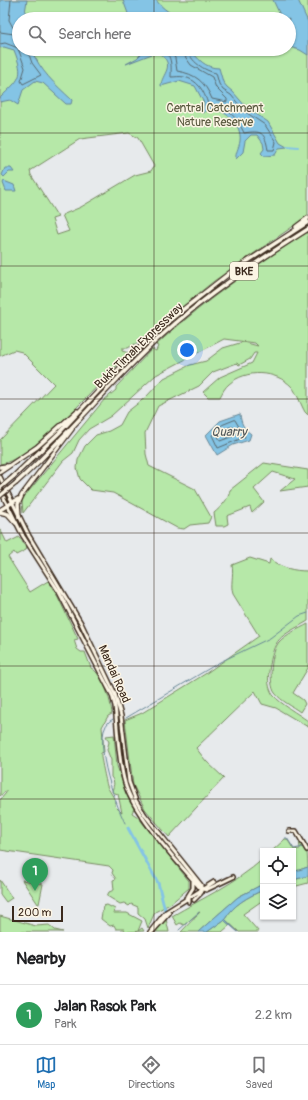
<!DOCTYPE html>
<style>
body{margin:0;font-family:Pangolin,sans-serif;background:#f6f6f6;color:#202124}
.controls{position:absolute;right:12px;bottom:12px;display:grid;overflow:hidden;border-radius:0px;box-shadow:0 1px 3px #0004}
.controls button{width:36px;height:36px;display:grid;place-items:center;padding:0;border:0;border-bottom:1px solid #e0e0e0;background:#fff;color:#202124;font:20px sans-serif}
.scale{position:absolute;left:12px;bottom:10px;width:51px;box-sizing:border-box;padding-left:4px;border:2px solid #3b2a1e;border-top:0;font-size:11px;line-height:14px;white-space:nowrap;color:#3b2a1e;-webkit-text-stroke:3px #fcf5e5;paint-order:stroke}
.you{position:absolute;left:187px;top:350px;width:14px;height:14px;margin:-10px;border:3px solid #fff;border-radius:50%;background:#1a73e8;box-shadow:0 0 0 6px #1a73e833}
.badge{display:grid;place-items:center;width:26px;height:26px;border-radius:50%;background:#1f6fb2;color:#fff;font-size:13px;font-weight:700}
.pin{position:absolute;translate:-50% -33px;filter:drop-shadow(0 1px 2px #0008)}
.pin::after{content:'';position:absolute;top:21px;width:14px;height:12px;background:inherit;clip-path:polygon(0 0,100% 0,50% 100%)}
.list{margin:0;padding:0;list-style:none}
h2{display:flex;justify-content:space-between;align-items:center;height:52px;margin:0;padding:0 16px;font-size:17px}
h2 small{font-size:13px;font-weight:400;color:#757577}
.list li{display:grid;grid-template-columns:26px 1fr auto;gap:12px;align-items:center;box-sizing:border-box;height:60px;padding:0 16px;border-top:1px solid #e0e0e0}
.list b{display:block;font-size:15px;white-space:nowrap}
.list p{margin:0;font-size:13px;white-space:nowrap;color:#757577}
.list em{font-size:13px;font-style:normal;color:#757577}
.icon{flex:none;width:22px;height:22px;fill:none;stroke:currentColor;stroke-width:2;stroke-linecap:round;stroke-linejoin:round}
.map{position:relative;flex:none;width:308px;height:932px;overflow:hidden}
.search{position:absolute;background:#fff;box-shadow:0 1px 3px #0004;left:12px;right:12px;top:12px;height:44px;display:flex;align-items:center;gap:10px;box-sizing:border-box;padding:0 14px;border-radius:22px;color:#757577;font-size:15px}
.sheet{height:112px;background:#fff}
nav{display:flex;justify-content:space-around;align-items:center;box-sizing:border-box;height:56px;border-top:1px solid #e0e0e0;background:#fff;font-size:11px;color:#757577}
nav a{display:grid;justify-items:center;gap:2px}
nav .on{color:#1f6fb2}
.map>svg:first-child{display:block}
.green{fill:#b6e8a8;stroke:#788963;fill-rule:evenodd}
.water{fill:#84c4e5;stroke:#678695}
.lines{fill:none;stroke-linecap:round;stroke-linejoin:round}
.shore{stroke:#58686e;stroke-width:1}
.stream{stroke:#678695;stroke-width:1}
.canal{stroke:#84c4e5;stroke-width:2}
.river{stroke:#84c4e5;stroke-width:3}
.major-casing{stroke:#3b2a1e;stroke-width:6}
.highway-casing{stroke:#3b2a1e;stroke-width:6}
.major{stroke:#fcf5e5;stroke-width:3}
.highway{stroke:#fcf5e5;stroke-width:3.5}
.highway-bridge-casing{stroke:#3b2a1e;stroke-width:6;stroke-linecap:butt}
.highway-bridge{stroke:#fcf5e5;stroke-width:3.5}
.grid{fill:none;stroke:#3b2a1e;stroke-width:1;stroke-opacity:0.55}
.labels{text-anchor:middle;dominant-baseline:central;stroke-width:3;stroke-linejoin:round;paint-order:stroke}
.shield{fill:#fcf5e5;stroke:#75675a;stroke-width:1}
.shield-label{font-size:11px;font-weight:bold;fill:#3b2a1e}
.park-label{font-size:12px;fill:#5a5a40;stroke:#fcf5e5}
.street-label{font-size:12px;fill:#3b2a1e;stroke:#fcf5e5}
.water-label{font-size:13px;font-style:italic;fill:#51585a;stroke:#fcf5e5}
</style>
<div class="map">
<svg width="308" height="932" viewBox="0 0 308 932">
<rect width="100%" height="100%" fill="#e7eaec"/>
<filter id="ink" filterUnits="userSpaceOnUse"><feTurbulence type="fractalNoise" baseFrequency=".025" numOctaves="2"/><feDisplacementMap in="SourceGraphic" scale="8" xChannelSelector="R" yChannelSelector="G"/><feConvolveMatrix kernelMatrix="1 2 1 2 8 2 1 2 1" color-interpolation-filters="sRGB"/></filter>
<g filter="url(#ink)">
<path class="green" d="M 0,0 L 308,0 L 308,216 L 214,281 L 140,341 L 128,348 L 122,348 L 122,351 L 129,353 C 104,378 33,460 0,464 L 0,440 L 54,384 L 22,352 L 14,350 L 0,356 ZM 19,19 L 289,19 L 289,49 L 19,49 ZM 129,133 L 138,138 L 154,166 L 151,171 L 135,175 L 81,207 L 62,215 L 69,231 L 57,235 L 52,219 L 58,217 L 31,175 L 30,171 L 80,139 Z
M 308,232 L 308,415 L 305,412 C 301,405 297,393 292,387 C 276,370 246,369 229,384 C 225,387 222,393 220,397 L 208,397 L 203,392 L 220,377 L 252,363 L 257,353 L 254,353 L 250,359 L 239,365 L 237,363 L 213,372 L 199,386 L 158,406 L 145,433 L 146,454 L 149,466 L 195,489 L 211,517 L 208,523 L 190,525 L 184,529 L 177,528 L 113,493 L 91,490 L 80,479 L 77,468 L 78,460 L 85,446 L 96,435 L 109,431 L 120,425 L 127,412 L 146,397 L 164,378 L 190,365 L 206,361 L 223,348 L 243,342 L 258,346 L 255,343 L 224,339 L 156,375 L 111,416 L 89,429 L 79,440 L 73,453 L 63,461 L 23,513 L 22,501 L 24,497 L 104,400 L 116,390 L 116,387 L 152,349 L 156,351 L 158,346 L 156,345 C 203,302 254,266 308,232 Z
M 264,463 L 308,470 L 308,487 L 280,491 L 295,479 L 273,472 L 254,489 L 264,502 L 252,513 L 250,507 L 227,516 L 228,524 L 224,526 L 216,526 L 214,513 C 221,507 229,499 230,490 Z
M 0,529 L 7,543 L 19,537 L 27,548 L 26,550 L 16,555 L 14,552 L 8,557 L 30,592 L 48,581 L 58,597 L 78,639 L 74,640 L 77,649 L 81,652 L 85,652 L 91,668 C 103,674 111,701 112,714 L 108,716 L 102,727 L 104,752 L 101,753 C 100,756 106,782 107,786 C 110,793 117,800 115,806 L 122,813 L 118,794 L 112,792 C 113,786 116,783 111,777 L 111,760 L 107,750 L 109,742 L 106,736 L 114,735 L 117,766 L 124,786 L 134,808 L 132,813 L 138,817 L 189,881 L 189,888 L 170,904 L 155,912 L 148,928 L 145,919 L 138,913 L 138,907 L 131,904 L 129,906 L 124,903 L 120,904 L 107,896 L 109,892 L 114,890 L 113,880 L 116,879 L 112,873 L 113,870 L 109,866 L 0,850 L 0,800 L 6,793 L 6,791 L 0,796 Z
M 250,558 L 269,564 L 270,559 C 281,568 294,571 308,571 L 308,621 C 279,638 274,636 269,671 C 268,680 268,687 273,695 C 282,705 297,713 308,721 L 308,727 L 276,708 L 262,704 L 255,691 L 196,748 L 206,761 L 224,778 L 169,837 L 145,809 L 133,785 L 125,720 L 142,713 L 205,674 L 259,636 L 233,594 C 230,585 234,575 232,565 Z
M 308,624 L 308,668 L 293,693 L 303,700 L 305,704 L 300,712 C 292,706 281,701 275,693 C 268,684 271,651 279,642 C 286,634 299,629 308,624 Z
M 285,839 L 287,839 L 294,850 L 300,849 L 299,839 L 307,851 L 308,867 L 293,872 L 293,851 L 272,851 Z
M 263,859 L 263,884 L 238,897 L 198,932 L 181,932 L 200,912 L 184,925 L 180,923 L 177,925 L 172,916 C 203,898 236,883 263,859 Z
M 308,876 L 308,883 L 293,887 L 293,880 Z
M 0,880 L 12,898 L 6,902 L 0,894 Z
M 22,880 L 43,884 L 39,904 L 38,904 Z
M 263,890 L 263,900 L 243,914 L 259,932 L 239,932 L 225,919 C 234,904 248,897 263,890 Z
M 107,905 L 115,909 L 114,913 L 127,913 L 142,921 L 138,931 L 142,928 L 144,931 L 126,932 L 124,929 L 116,929 L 114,925 L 110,926 L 101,919 L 103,906 Z
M 0,916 L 36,926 L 49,925 L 55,930 L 63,932 L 0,932 Z
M 166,919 L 169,932 L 155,932 Z
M 224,920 L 230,925 L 222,932 L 207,932 Z"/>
<path class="water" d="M 0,0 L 27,0 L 24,19 L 19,19 L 19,49 L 31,49 C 41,72 54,83 72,100 L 71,104 L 66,104 L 43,83 L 35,81 L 23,90 L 18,105 L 10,100 L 0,102 L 0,98 C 20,78 25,78 14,50 L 4,47 L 0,48 Z
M 123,0 L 156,0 C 162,8 172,16 182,16 L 183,18 L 130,19 Z
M 273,0 L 298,0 L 308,22 L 308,55 L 300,50 L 289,47 L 289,19 L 282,19 Z
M 146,49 L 190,49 C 198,59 205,68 219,68 L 223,82 L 227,87 L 233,92 L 247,108 L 268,122 L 280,143 L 287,147 L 279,148 L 275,155 L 264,156 L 261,153 L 264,149 L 263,143 L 257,135 L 251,135 L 245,141 L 243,152 L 236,159 C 235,153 239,148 240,141 C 242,124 227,112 212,108 L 202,113 L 204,103 L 195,86 L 179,81 L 161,86 C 161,74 177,66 159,53 L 152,54 L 126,64 L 137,58 Z
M 5,168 L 11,168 L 14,172 L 9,172 L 4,177 L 2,175 Z
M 4,181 L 14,185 L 16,191 L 6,191 L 3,183 Z
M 240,414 C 241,423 243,428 251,434 L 249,440 L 233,445 L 217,455 L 206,435 L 220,421 Z
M 308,867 L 308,876 L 293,880 L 293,872 Z
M 263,884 L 263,890 C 248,897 234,904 225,919 L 238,932 L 224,920 L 207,932 L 198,932 L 238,897 Z"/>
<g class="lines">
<path class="shore" d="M 0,32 L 14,34 L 16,33 L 9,20 L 11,0
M 0,44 L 5,43 L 18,48 L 25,68 L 21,81 L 23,84 L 41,75 L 32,63 L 27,49
M 149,49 C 153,50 158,48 162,50 C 173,55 171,68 171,77 C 175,77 180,76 184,77 C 198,80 204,91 208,104 C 226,105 237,117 244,133 C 261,130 265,132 268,150 L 274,150 L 276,142 L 265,125 L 244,111 L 231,95 L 223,90 L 219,84 L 216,73 C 205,71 189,61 188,49
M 169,49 L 175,58 L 177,71 C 196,74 205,82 212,99 L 227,102 L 227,99 L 216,88 L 212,77 L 191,65 L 184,55 L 183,49
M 235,420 L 245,437 L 218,448 L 212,435 L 222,425 Z
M 231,427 L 233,427 L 236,435 L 220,441 L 218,435 L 225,429 Z"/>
<path class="stream" d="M 126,718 L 220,662 L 270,638 L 299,616 L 308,613
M 113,719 C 87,730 116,805 125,823
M 285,838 L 287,838 L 294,849 L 303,847
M 179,930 L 199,912"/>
<path class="canal" d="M 287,146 L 298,147"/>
<path class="river" d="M 128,828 L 158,883 L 165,910"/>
<g class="major-casing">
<path id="major" d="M 0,477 L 29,536 L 81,623 L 115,694 L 121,716 L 129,782 L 136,801 L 145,815 L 201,885 L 201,893 L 194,900
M 0,490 L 23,536 L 59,592 L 112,695 L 115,706 C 118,732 118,759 125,783 C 133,814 178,862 200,888 L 206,890 L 233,877
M 289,831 L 296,831 L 307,850
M 188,896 L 193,888 L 193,881
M 186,898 L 189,898 L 189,902
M 150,932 L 166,912 L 214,882
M 152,932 L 169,913"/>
</g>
<g class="highway-casing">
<path id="highway" d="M 296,227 L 308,218
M 0,467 L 7,466
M 0,472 L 37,447 L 77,411
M 13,477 L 59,433 L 135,352 L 171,319 L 231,272 L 308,222
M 16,483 C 67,437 110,382 161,336 C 206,295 256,262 308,229
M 0,510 L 18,499
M 0,512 L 8,514 L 16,523
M 19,517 L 18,504 L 22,495 L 72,429"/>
</g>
<use href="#major" class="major"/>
<use href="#highway" class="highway"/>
<g class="highway-bridge-casing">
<path id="highway-bridge" d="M 0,488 L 13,477
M 0,496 L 16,483"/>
</g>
<use href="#highway-bridge" class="highway-bridge"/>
</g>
</g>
<path class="grid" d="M 154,0 L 154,19M 154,49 L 154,932M 0,133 L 308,133M 0,266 L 308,266M 0,399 L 308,399M 0,533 L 308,533M 0,666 L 308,666M 0,799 L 308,799"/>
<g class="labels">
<rect class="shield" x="230" y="262" width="28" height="18" rx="3"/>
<g class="shield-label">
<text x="244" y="271">BKE</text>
</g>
<g class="park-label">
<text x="215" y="108">Central Catchment<tspan x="215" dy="14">Nature Reserve</tspan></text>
</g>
<g class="street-label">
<text transform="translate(139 346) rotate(-44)">Bukit Timah Expressway</text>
<text transform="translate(114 674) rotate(66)">Mandai Road</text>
</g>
<g class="water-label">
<text x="229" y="432">Quarry</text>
</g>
</g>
</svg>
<div class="controls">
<button><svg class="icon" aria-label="locate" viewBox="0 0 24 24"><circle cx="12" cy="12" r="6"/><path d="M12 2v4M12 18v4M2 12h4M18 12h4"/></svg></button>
<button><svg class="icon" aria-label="layers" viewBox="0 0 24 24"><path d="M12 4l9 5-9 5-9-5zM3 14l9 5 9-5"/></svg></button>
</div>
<div class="scale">200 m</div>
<div class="you"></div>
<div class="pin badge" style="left:35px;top:891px;background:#2e9e5b">1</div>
<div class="search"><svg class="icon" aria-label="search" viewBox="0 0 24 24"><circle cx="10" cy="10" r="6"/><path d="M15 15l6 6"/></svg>Search here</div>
</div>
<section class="sheet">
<h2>Nearby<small></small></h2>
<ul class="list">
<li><span class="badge" style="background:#2e9e5b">1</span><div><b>Jalan Rasok Park</b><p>Park</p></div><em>2.2 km</em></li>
</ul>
</section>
<nav>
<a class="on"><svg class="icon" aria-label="map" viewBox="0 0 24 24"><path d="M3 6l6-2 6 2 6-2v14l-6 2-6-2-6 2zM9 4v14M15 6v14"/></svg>Map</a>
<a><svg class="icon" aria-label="directions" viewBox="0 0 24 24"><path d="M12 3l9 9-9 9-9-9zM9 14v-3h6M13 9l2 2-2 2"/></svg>Directions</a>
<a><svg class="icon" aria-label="saved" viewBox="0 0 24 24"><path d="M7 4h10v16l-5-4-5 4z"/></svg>Saved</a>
</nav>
